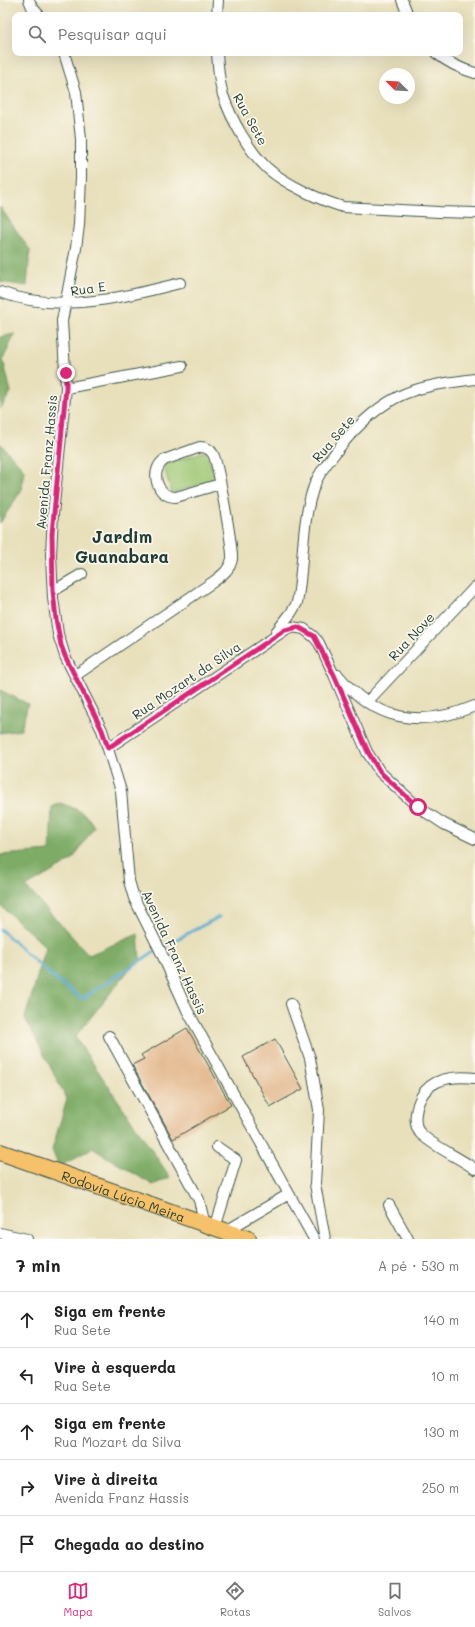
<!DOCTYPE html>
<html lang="pt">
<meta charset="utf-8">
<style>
body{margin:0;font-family:Mali,sans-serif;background:#f2f2f2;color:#222}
.compass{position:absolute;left:379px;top:68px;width:36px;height:36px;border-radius:50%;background:#fff;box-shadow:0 4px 16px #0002;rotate:294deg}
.stop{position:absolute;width:12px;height:12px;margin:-9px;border:3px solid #db2777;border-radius:50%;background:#fff}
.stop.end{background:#db2777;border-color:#fff;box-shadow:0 1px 4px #0008}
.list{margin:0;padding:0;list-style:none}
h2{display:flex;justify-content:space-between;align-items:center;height:52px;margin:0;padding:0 16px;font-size:17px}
h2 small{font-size:13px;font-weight:400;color:#767676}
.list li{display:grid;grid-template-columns:26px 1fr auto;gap:12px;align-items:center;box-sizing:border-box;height:56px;padding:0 16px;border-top:1px solid #e0e0e0}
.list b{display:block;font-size:15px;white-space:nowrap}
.list p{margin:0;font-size:13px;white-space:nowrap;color:#767676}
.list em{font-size:13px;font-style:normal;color:#767676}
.icon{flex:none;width:22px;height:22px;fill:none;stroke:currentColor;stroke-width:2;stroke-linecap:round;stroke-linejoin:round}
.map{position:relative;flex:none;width:475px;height:1239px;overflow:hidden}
.search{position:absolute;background:#fff;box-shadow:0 4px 16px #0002;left:12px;right:12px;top:12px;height:44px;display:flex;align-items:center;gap:10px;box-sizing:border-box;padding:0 14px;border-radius:8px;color:#767676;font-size:15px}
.sheet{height:332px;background:#fff}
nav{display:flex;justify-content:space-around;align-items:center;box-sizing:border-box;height:56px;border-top:1px solid #e0e0e0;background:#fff;font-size:11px;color:#767676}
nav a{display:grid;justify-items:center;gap:2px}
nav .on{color:#db2777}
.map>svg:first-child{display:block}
.green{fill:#9ec874;stroke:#5e8254}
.forest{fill:#7eac66;stroke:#4e744d}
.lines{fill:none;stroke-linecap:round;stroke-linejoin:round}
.stream{stroke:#57acd3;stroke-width:3}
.building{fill:#e4bb93}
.street-casing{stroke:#3d5548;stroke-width:12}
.primary-casing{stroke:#3d5548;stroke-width:18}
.street{stroke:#fff;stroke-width:10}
.primary{stroke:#f5c16b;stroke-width:16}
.route{stroke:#db2777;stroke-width:5}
.labels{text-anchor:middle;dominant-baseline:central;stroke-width:3.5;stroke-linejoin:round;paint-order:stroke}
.street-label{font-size:13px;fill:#1f3d34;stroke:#fbf7ec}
.district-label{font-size:17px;font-weight:bold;fill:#1f3d34;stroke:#fbf7ec}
</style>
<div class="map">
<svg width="475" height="1239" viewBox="0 0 475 1239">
<rect width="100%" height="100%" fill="#fbf7ec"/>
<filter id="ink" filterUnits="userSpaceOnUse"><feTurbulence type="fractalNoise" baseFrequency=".025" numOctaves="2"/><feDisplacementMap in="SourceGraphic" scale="8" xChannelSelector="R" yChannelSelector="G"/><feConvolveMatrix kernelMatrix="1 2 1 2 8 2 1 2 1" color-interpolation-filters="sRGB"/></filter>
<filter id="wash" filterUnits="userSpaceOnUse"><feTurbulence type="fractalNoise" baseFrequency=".012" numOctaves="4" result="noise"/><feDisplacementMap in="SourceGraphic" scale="16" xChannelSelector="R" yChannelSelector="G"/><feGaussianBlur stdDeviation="0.9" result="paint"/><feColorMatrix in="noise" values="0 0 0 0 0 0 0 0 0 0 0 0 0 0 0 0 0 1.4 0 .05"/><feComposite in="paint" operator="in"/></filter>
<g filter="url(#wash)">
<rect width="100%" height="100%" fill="#e8e0bb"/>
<path class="green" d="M 206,451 L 216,479 L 172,493 L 163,465 Z"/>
<path class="forest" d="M 0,207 L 30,250 L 27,286 L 0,282 Z
M 15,334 L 3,359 L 11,392 L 0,409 L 0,337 Z
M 0,443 L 24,470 L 21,491 L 0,523 Z
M 0,690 L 28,704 L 21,730 L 0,733 Z
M 60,803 C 76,809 86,811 94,827 L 72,860 L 26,887 L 89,955 L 138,934 L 140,959 L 132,966 L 75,1037 L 170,1177 L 153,1185 L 92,1148 L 59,1167 L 52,1150 L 67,1099 L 25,1018 L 46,947 L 0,905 L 0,855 L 50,851 L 52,807 Z"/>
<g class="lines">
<path class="stream" d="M 0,929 L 55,979 L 82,999 L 158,949 L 219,917"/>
</g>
<g id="blocks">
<path class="building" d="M 187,1028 L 231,1105 L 173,1139 L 132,1065 L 144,1059 L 141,1055 Z
M 275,1039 L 303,1089 L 270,1107 L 243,1057 Z"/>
</g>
</g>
<g filter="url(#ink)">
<use href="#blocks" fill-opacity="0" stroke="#3d5548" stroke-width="1"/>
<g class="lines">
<g class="street-casing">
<path id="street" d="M 29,0 L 32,7 L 39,15
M 402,0 L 408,15
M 217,15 L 218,0
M 64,53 L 76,92 L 81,139 L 81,177 L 79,225 L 76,248 L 62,321 L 66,388 L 53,514 L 51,555 L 53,598 L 58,634 L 65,656 L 102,730 L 121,791 L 129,881 L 134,898 L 160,950 L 187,1010 L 314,1239
M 217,53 C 218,67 219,82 223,95 C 231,119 249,151 267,168 C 285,184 320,200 343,207 L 439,212 L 475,213
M 436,53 C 447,62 461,69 475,73
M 0,292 C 58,314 122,298 180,283
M 66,388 L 182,366
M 53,591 L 82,574
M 276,632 L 291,613 L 297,603 C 304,565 301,525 313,489 C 318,473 329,461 339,448 C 356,427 378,405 404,394 C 426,385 452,382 475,379
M 76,675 L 213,582 C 221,576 230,570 232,559 C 233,550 218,462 213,454 C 210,449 205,447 200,447 L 164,460 C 149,471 157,498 176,497 L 220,484
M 338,675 C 376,722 421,728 475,706
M 367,702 L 475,587
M 108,748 L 285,630 L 292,627 L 304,629 L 314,637 L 319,643 L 334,675 L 367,752 L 380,772 L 418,807 L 444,824 L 475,839
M 291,1004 L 310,1058 L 319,1110 L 315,1184 L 325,1239
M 109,1036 L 199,1200 L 205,1225
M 475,1078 C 447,1075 421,1080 416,1113 C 415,1120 416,1128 420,1133 C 431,1145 460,1158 475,1169
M 389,1205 L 408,1239
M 215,1228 L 236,1160 L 217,1147
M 226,1231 L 289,1194
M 0,1233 L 27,1239"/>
</g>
<g class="primary-casing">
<g id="primary">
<path id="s1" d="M 0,1152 L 248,1239"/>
</g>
</g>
<use href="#street" class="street"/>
<use href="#primary" class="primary"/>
</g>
</g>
<g class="lines" filter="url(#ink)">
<path class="route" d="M 66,373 L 66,388 L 52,534 L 53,591 L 56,619 L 61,645 L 65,656 L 102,730 L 108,748 L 285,630 L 298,627 L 314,636 L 334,675 L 368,752 L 380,772 L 418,807"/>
</g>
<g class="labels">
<g class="street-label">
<text transform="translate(251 119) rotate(61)">Rua Sete</text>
<text transform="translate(88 288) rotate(-8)">Rua E</text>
<text transform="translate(333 438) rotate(-49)">Rua Sete</text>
<text transform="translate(46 462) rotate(-85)">Avenida Franz Hassis</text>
<text transform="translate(411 636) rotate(-47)">Rua Nove</text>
<text transform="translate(186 680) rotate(-34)">Rua Mozart da Silva</text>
<text transform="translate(175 952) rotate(65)">Avenida Franz Hassis</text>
<text stroke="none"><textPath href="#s1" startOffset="131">Rodovia Lúcio Meira</textPath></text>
</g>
<g class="district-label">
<text x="122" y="536">Jardim<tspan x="122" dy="20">Guanabara</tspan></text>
</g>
</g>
</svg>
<svg class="compass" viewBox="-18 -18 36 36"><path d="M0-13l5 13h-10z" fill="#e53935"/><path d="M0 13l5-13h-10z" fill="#767676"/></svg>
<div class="stop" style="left:418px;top:807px"></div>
<div class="stop end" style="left:66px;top:373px"></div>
<div class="search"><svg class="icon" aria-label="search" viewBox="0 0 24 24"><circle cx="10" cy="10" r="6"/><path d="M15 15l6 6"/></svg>Pesquisar aqui</div>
</div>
<section class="sheet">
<h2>7 min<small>A pé · 530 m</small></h2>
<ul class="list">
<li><svg class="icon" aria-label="ahead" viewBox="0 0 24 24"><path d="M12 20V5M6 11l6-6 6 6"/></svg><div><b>Siga em frente</b><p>Rua Sete</p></div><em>140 m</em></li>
<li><svg class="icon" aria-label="left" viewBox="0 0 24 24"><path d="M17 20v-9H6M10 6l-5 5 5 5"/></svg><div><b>Vire à esquerda</b><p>Rua Sete</p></div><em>10 m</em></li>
<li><svg class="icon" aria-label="ahead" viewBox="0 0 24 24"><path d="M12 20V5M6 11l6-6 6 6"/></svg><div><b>Siga em frente</b><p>Rua Mozart da Silva</p></div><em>130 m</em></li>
<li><svg class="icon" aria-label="right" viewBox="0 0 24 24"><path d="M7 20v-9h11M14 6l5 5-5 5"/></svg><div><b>Vire à direita</b><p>Avenida Franz Hassis</p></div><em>250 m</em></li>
<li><svg class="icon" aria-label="arrive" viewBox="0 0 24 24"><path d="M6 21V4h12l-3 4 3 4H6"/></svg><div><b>Chegada ao destino</b></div></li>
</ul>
</section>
<nav>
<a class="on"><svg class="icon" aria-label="map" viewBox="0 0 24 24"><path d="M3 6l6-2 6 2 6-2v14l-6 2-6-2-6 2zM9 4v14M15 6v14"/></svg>Mapa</a>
<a><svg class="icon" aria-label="directions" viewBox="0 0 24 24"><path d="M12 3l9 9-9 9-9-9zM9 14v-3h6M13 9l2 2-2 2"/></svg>Rotas</a>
<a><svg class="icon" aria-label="saved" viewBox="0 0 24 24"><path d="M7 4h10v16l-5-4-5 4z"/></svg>Salvos</a>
</nav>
